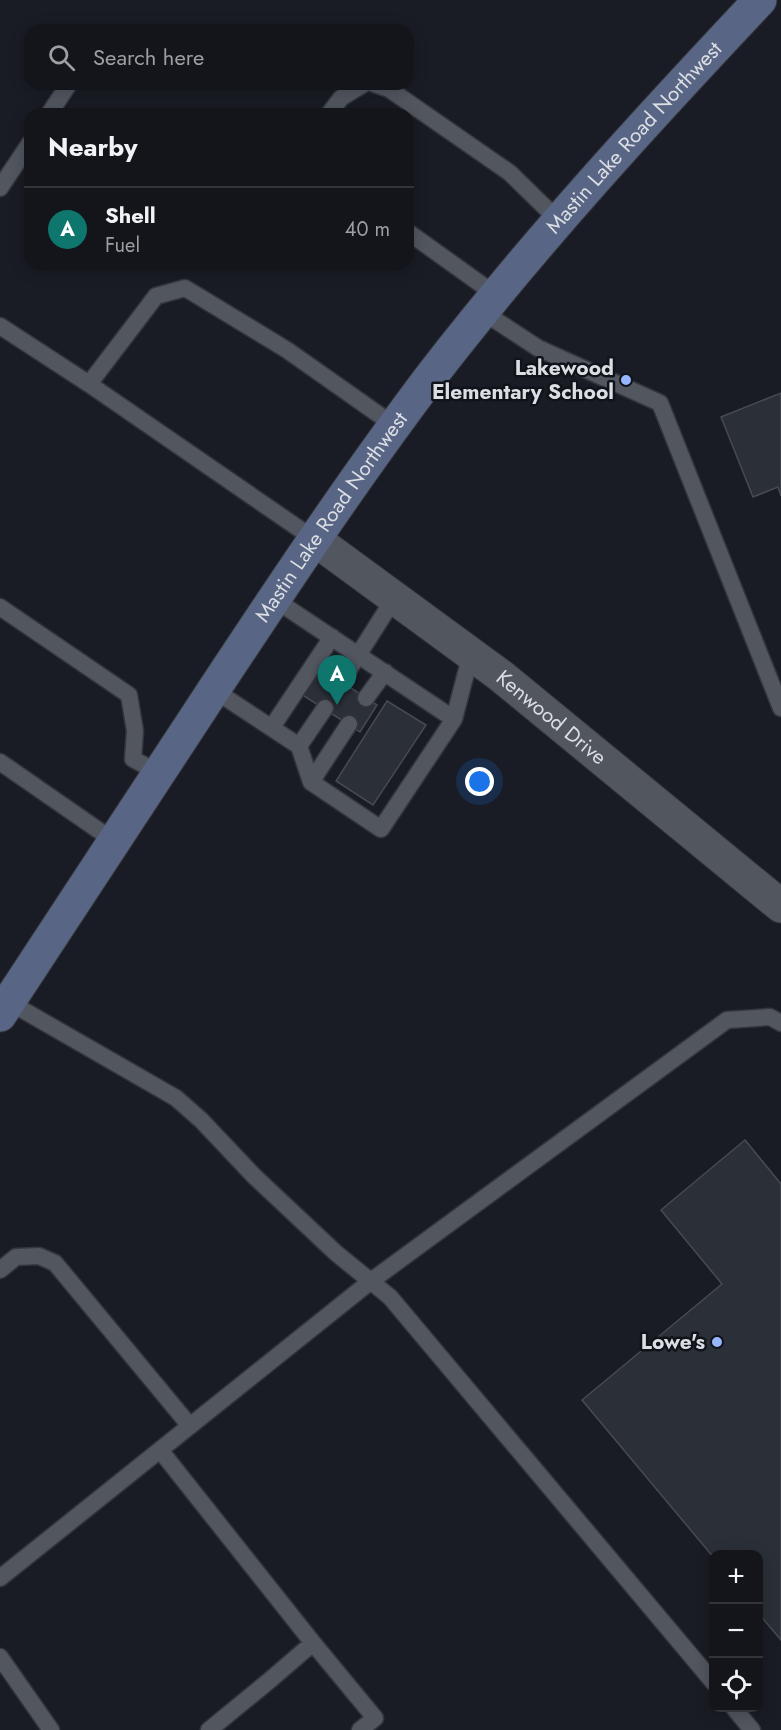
<!DOCTYPE html>
<meta charset="utf-8">
<style>
body{margin:0;font-family:Jost,sans-serif;background:#1c1e24;color:#f1f3f6}
.controls{position:absolute;right:18px;bottom:18px;display:grid;overflow:hidden;border-radius:12px;box-shadow:0 3px 15px #0003}
.controls button{width:54px;height:54px;display:grid;place-items:center;padding:0;border:0;border-bottom:2px solid #32343a;background:#13151b;color:#f1f3f6;font:30px sans-serif}
.you{position:absolute;left:480px;top:782px;width:21px;height:21px;margin:-15px;border:4px solid #fff;border-radius:50%;background:#1a73e8;box-shadow:0 0 0 9px #1a73e833}
.badge{display:grid;place-items:center;width:39px;height:39px;border-radius:50%;background:#0f766e;color:#fff;font-size:20px;font-weight:700}
.pin{position:absolute;translate:-50% -50px;filter:drop-shadow(0 2px 3px #0008)}
.pin::after{content:'';position:absolute;top:32px;width:21px;height:18px;background:inherit;clip-path:polygon(0 0,100% 0,50% 100%)}
.list{margin:0;padding:0;list-style:none}
h2{display:flex;justify-content:space-between;align-items:center;height:78px;margin:0;padding:0 24px;font-size:26px}
h2 small{font-size:20px;font-weight:400;color:#9d9fa3}
.list li{display:grid;grid-template-columns:39px 1fr auto;gap:18px;align-items:center;box-sizing:border-box;height:84px;padding:0 24px;border-top:2px solid #32343a}
.list b{display:block;font-size:22px;white-space:nowrap}
.list p{margin:0;font-size:20px;white-space:nowrap;color:#9d9fa3}
.list em{font-size:20px;font-style:normal;color:#9d9fa3}
.icon{flex:none;width:33px;height:33px;fill:none;stroke:currentColor;stroke-width:2;stroke-linecap:round;stroke-linejoin:round}
.map{position:relative;flex:none;width:781px;height:1730px;overflow:hidden}
.search{position:absolute;background:#13151b;box-shadow:0 3px 15px #0003;left:24px;top:24px;width:390px;height:66px;display:flex;align-items:center;gap:15px;box-sizing:border-box;padding:0 21px;border-radius:18px;color:#9d9fa3;font-size:22px}
.panel{position:absolute;background:#13151b;box-shadow:0 3px 15px #0003;left:24px;top:108px;width:390px;height:162px;border-radius:18px}
.map>svg:first-child{display:block}
.building{fill:#2b2f37;stroke:#464a53;stroke-width:1.5}
.lines{fill:none;stroke-linecap:round;stroke-linejoin:round}
.lane-casing{stroke:#34363c;stroke-width:19}
.street-casing{stroke:#34363c;stroke-width:35}
.secondary-casing{stroke:#34363c;stroke-width:35}
.lane{stroke:#52565f;stroke-width:16}
.street{stroke:#52565f;stroke-width:33}
.secondary{stroke:#586584;stroke-width:33}
.poi-dot{fill:#97b6fd;stroke:#10131a;stroke-width:2}
.labels{text-anchor:middle;dominant-baseline:central;stroke-width:5;stroke-linejoin:round;paint-order:stroke}
.street-label{font-size:21px;fill:#dbdee3;stroke:#10131a}
.poi-label{font-size:21px;font-weight:bold;fill:#dbdee3;stroke:#10131a;text-anchor:end}
</style>
<div class="map">
<svg width="781" height="1730" viewBox="0 0 781 1730">
<rect width="100%" height="100%" fill="#191c24"/>
<path class="building" d="M 781,393 L 781,496 L 778,487 L 753,497 L 721,417 Z
M 319,667 L 377,705 L 360,732 L 301,694 Z
M 387,701 L 426,725 L 373,805 L 336,781 Z
M 745,1140 L 781,1184 L 781,1640 L 758,1613 L 758,1554 L 714,1554 L 714,1558 L 582,1400 L 722,1284 L 661,1210 Z"/>
<g class="lines">
<g class="lane-casing">
<path id="lane" d="M 374,84 L 389,89 L 510,173 L 559,221
M 49,114 L 69,84
M 329,114 L 341,98 L 364,84
M 0,188 L 30,143
M 408,232 L 496,295
M 483,312 L 538,348 L 660,403 L 781,708
M 0,326 L 89,384 L 314,539
M 89,384 L 156,296 L 185,288 L 287,350 L 395,426
M 274,599 L 454,719
M 0,607 L 129,695 L 135,731 L 133,759 L 159,773
M 341,682 L 395,597
M 214,690 L 299,746 L 311,782 L 381,829 L 454,719 L 471,654
M 366,698 L 385,672
M 272,727 L 332,637
M 299,746 L 325,708
M 0,762 L 114,841
M 311,782 L 349,724
M 9,1002 L 176,1098 L 201,1120 L 254,1176 L 336,1253 L 390,1297 L 714,1683
M 0,1270 L 16,1257 L 39,1256 L 55,1263 L 190,1426
M 160,1450 L 313,1643 L 375,1718 L 360,1730
M 0,1578 L 371,1281 L 727,1020 L 770,1017 L 781,1023
M 0,1657 L 51,1730
M 734,1708 L 752,1730
M 209,1730 L 270,1680 L 313,1643"/>
</g>
<g class="street-casing">
<g id="street">
<path id="s1" d="M 314,539 L 501,676 L 781,906"/>
</g>
</g>
<g class="secondary-casing">
<g id="secondary">
<path id="s2" d="M 0,1015 C 68,912 136,809 203,706 C 277,594 351,482 432,375 C 534,243 646,121 760,0"/>
</g>
</g>
<use href="#lane" class="lane"/>
<use href="#street" class="street"/>
<use href="#secondary" class="secondary"/>
</g>
<g class="poi-dot">
<circle cx="626" cy="380" r="6"/>
<circle cx="717" cy="1342" r="6"/>
</g>
<g class="labels">
<g class="street-label">
<text stroke="none"><textPath href="#s2" startOffset="1084">Mastin Lake Road Northwest</textPath></text>
<text stroke="none"><textPath href="#s2" startOffset="598">Mastin Lake Road Northwest</textPath></text>
<text stroke="none"><textPath href="#s1" startOffset="297">Kenwood Drive</textPath></text>
</g>
<g class="poi-label">
<text x="614" y="368">Lakewood<tspan x="614" dy="24">Elementary School</tspan></text>
<text x="705" y="1342">Lowe's</text>
</g>
</g>
</svg>
<div class="controls">
<button>+</button>
<button>−</button>
<button><svg class="icon" aria-label="locate" viewBox="0 0 24 24"><circle cx="12" cy="12" r="6"/><path d="M12 2v4M12 18v4M2 12h4M18 12h4"/></svg></button>
</div>
<div class="you"></div>
<div class="pin badge" style="left:337px;top:705px">A</div>
<div class="search"><svg class="icon" aria-label="search" viewBox="0 0 24 24"><circle cx="10" cy="10" r="6"/><path d="M15 15l6 6"/></svg>Search here</div>
<section class="panel">
<h2>Nearby<small></small></h2>
<ul class="list">
<li><span class="badge">A</span><div><b>Shell</b><p>Fuel</p></div><em>40 m</em></li>
</ul>
</section>
</div>
